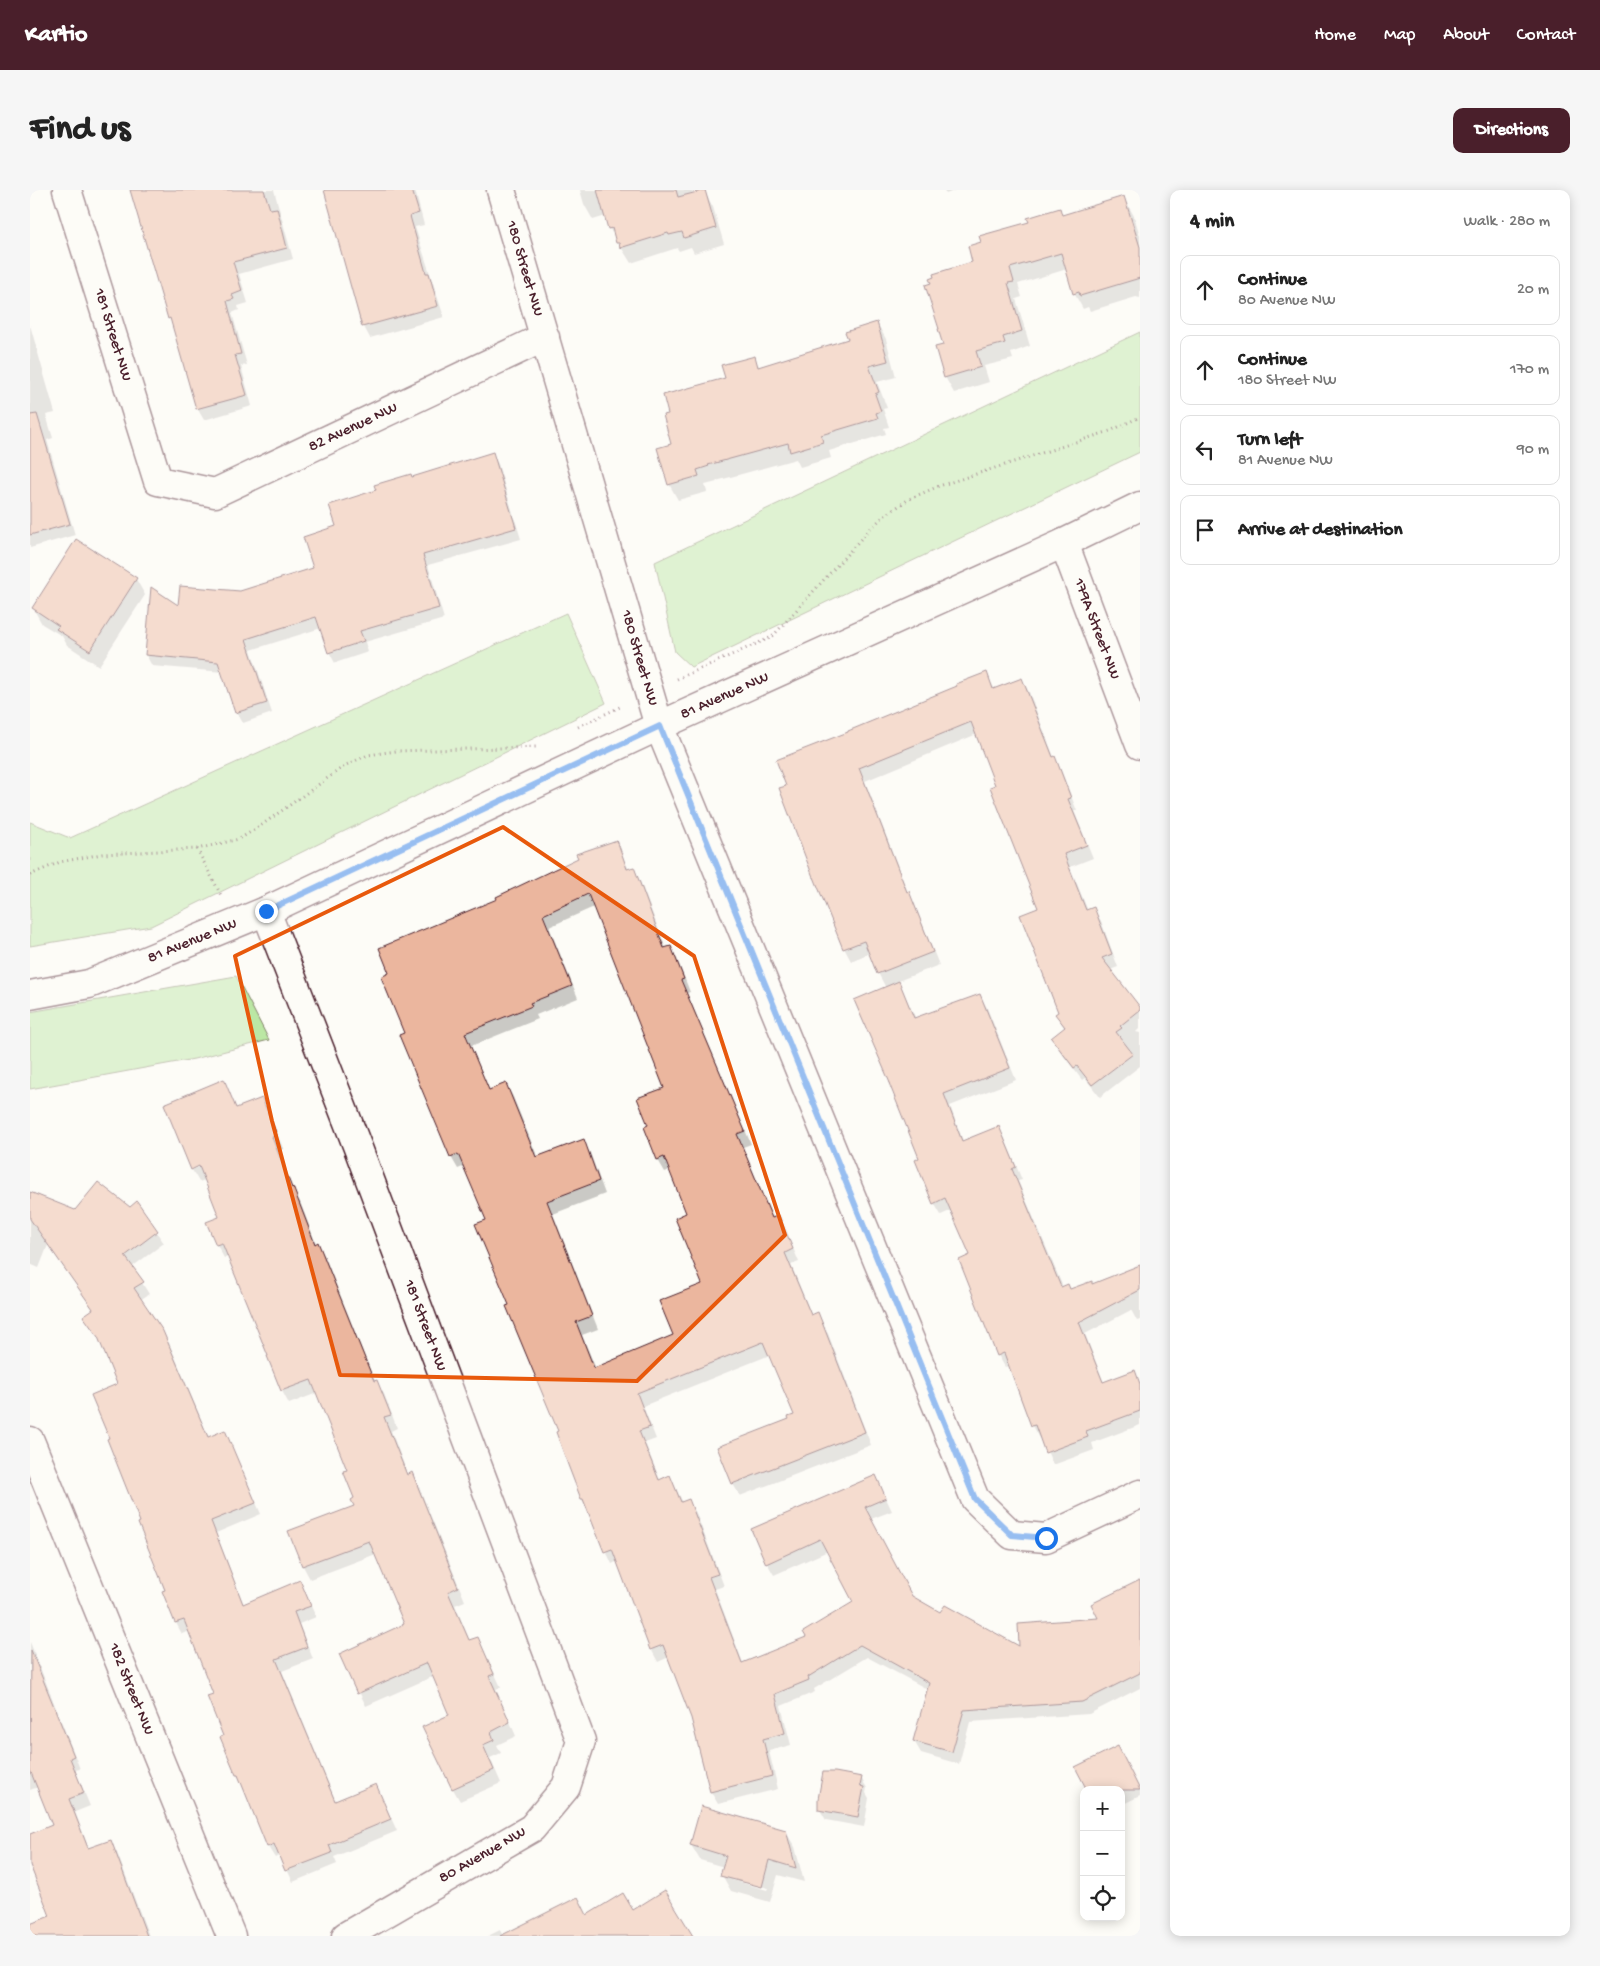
<!DOCTYPE html>
<meta charset="utf-8">
<style>
body{margin:0;font-family:"Gochi Hand",sans-serif;background:#f6f6f6;color:#222}
.controls{position:absolute;right:15px;bottom:15px;display:grid;overflow:hidden;border-radius:10px;box-shadow:0 2px 12px #0003}
.controls button{width:45px;height:45px;display:grid;place-items:center;padding:0;border:0;border-bottom:1px solid #e0e0e0;background:#fff;color:#222;font:25px sans-serif}
.stop{position:absolute;width:15px;height:15px;margin:-11px;border:4px solid #1a73e8;border-radius:50%;background:#fff}
.stop.end{background:#1a73e8;border-color:#fff;box-shadow:0 1px 5px #0008}
.list{margin:0;padding:0;list-style:none}
h2{display:flex;justify-content:space-between;align-items:center;height:65px;margin:0;padding:0 20px;font-size:21px}
h2 small{font-size:16px;font-weight:400;color:#767676}
.list li{display:grid;grid-template-columns:32px 1fr auto;gap:15px;align-items:center;box-sizing:border-box;height:70px;margin:0 10px 10px;padding:0 10px;border:1px solid #e0e0e0;border-radius:10px}
.list b{display:block;font-size:19px;white-space:nowrap}
.list p{margin:0;font-size:16px;white-space:nowrap;color:#767676}
.list em{font-size:16px;font-style:normal;color:#767676}
.icon{flex:none;width:28px;height:28px;fill:none;stroke:currentColor;stroke-width:2;stroke-linecap:round;stroke-linejoin:round}
.map{position:relative;flex:none;width:1110px;height:1746px;overflow:hidden;border-radius:10px}
header{display:flex;align-items:center;gap:30px;box-sizing:border-box;height:70px;padding:0 25px;background:#4a1f2b;color:#fff}
header strong{font-size:24px}
nav{display:flex;gap:28px;margin-inline-start:auto;font-size:18px}
.intro{display:flex;align-items:center;justify-content:space-between;box-sizing:border-box;height:120px;padding:0 30px}
h1{margin:0;font-size:35px}
.button{padding:12px 22px;border-radius:10px;background:#4a1f2b;color:#fff;font-size:18px;font-weight:700}
main{display:flex;gap:30px;padding:0 30px}
aside{flex:1;background:#fff;border-radius:10px;box-shadow:0 2px 12px #0003}
.map>svg:first-child{display:block}
.green{fill:#bbe7a4;stroke:#828368}
.shadow{fill:#0003;fill-rule:evenodd}
.building{fill:#ebb69e;stroke:#4a1f2b;fill-rule:evenodd}
.lines{fill:none;stroke-linecap:round;stroke-linejoin:round}
.minor-casing{stroke:#4a1f2b;stroke-width:31}
.path{stroke:#4a1f2b;stroke-width:3;stroke-dasharray:1 4;stroke-linecap:butt}
.minor{stroke:#fdfcf7;stroke-width:28}
.route{stroke:#1a73e8;stroke-width:6}
.marked{fill:none;stroke:#e8590c;stroke-width:4;stroke-linejoin:round}
.labels{text-anchor:middle;dominant-baseline:central;stroke-width:4;stroke-linejoin:round;paint-order:stroke}
.street-label{font-size:16px;fill:#4a1f2b;stroke:#fdfcf7}
</style>
<header>
<strong>Kartio</strong>
<nav><a>Home</a><a>Map</a><a>About</a><a>Contact</a></nav>
</header>
<div class="intro"><h1>Find us</h1><a class="button">Directions</a></div>
<main>
<div class="map">
<svg width="1110" height="1746" viewBox="0 0 1110 1746">
<rect width="100%" height="100%" fill="#fdfcf7"/>
<filter id="ink" filterUnits="userSpaceOnUse"><feTurbulence type="fractalNoise" baseFrequency=".02" numOctaves="2"/><feDisplacementMap in="SourceGraphic" scale="10" xChannelSelector="R" yChannelSelector="G"/><feConvolveMatrix kernelMatrix="1 2 1 2 8 2 1 2 1" color-interpolation-filters="sRGB"/></filter>
<g filter="url(#ink)">
<path class="green" d="M 1110,142 L 1110,262 L 661,477 L 645,462 L 625,372 Z
M 536,423 L 576,513 L 121,736 L 0,756 L 0,632 L 40,648 Z
M 206,786 L 239,850 L 164,869 L 0,899 L 0,822 Z"/>
<path class="shadow" d="M 102,0 L 244,0 L 263,69 L 209,84 L 218,113 L 208,116 L 209,120 L 202,123 L 217,175 L 211,176 L 222,216 L 174,230 L 167,218 Z
M 296,0 L 385,0 L 394,35 L 385,37 L 414,127 L 340,148 L 334,137 Z
M 550,0 L 662,0 L 663,4 L 674,1 L 683,17 L 694,54 L 664,63 L 661,57 L 649,61 L 647,58 L 601,73 L 579,38 L 576,26 L 563,30 L 554,14 Z
M 914,0 L 926,0 L 916,4 Z
M 1095,10 L 1104,26 L 1110,46 L 1110,108 L 1106,107 L 1060,121 L 1058,117 L 1053,119 L 1044,103 L 1037,79 L 988,94 L 992,107 L 986,109 L 1000,156 L 981,163 L 983,169 L 954,176 L 959,192 L 924,203 L 915,187 L 914,156 L 944,72 L 1000,33 L 1030,20 L 1033,26 Z
M 847,133 L 856,149 L 866,187 L 847,192 L 857,218 L 853,219 L 859,237 L 854,238 L 856,244 L 799,261 L 801,268 L 770,277 L 766,269 L 686,291 L 687,292 L 675,295 L 677,302 L 648,310 L 639,294 L 642,255 L 696,189 L 724,168 L 730,178 L 820,150 Z
M 0,135 L 25,223 L 16,225 L 23,248 L 17,250 L 45,345 L 0,358 Z
M 462,264 L 468,274 L 491,349 L 398,375 L 414,429 L 335,452 L 338,462 L 305,473 L 299,462 L 291,438 L 221,460 L 242,523 L 213,533 L 207,523 L 193,482 L 122,476 L 116,465 L 149,417 L 211,402 L 284,379 L 307,337 L 382,288 Z
M 106,389 L 115,405 L 69,476 L 37,455 L 32,446 L 12,434 L 3,418 Z
M 956,483 L 965,500 L 992,490 L 999,502 L 1025,570 L 1031,580 L 1047,621 L 1044,621 L 1063,668 L 1040,677 L 1058,721 L 1063,719 L 1071,731 L 1088,777 L 1080,780 L 1110,819 L 1110,838 L 1106,842 L 1110,843 L 1110,876 L 1070,907 L 1055,888 L 1052,890 L 1030,861 L 1023,848 L 1035,839 L 1026,824 L 1029,822 L 1010,719 L 947,544 L 835,591 L 878,703 L 885,715 L 909,775 L 868,791 L 886,829 L 950,806 L 957,818 L 986,890 L 920,916 L 933,951 L 968,937 L 975,949 L 992,990 L 988,991 L 1033,1097 L 1041,1101 L 1062,1095 L 1110,1076 L 1110,1130 L 1107,1131 L 1101,1120 L 1055,1144 L 1074,1193 L 1104,1182 L 1110,1192 L 1110,1235 L 1062,1253 L 1064,1260 L 1023,1275 L 1011,1247 L 1009,1248 L 1002,1236 L 980,1175 L 975,1177 L 968,1165 L 941,1066 L 922,1020 L 911,1025 L 904,1013 L 890,969 L 856,798 L 848,783 L 840,763 L 821,771 L 814,758 L 784,687 L 751,599 Z
M 586,651 L 599,680 L 603,679 L 610,691 L 636,759 L 640,757 L 647,769 L 660,802 L 657,803 L 721,954 L 713,957 L 743,1029 L 748,1027 L 755,1039 L 769,1072 L 761,1075 L 782,1126 L 788,1124 L 795,1136 L 841,1255 L 710,1306 L 703,1294 L 689,1258 L 761,1230 L 765,1225 L 740,1165 L 613,1216 L 626,1249 L 615,1253 L 630,1290 L 640,1286 L 653,1313 L 659,1311 L 666,1323 L 694,1396 L 685,1399 L 713,1473 L 777,1447 L 824,1412 L 798,1361 L 744,1385 L 737,1373 L 846,1287 L 862,1321 L 841,1329 L 882,1408 L 911,1424 L 991,1459 L 1070,1430 L 1110,1391 L 1110,1498 L 1059,1524 L 940,1532 L 929,1574 L 891,1563 L 884,1551 L 899,1500 L 837,1467 L 784,1499 L 785,1502 L 751,1516 L 761,1555 L 739,1561 L 748,1599 L 688,1614 L 681,1602 L 662,1528 L 639,1467 L 628,1472 L 621,1459 L 588,1371 L 582,1374 L 552,1309 L 529,1242 L 481,1116 L 457,1030 L 435,976 L 428,979 L 421,967 L 376,843 L 468,710 ZM 564,717 L 635,899 L 620,936 L 616,937 L 628,970 L 635,982 L 640,980 L 658,1024 L 673,1094 L 644,1146 L 566,1179 L 552,1145 L 568,1139 L 523,1024 L 575,1004 L 560,963 L 553,951 L 508,968 L 483,907 L 476,894 L 460,901 L 441,856 L 508,829 L 506,825 L 548,808 L 519,737 Z
M 193,891 L 207,919 L 231,910 L 239,923 L 253,959 L 248,961 L 264,1002 L 270,1012 L 286,1054 L 288,1054 L 295,1067 L 345,1192 L 354,1204 L 367,1238 L 361,1241 L 378,1285 L 382,1284 L 389,1297 L 435,1411 L 425,1415 L 440,1451 L 448,1448 L 471,1497 L 466,1499 L 486,1546 L 467,1555 L 471,1563 L 460,1568 L 471,1593 L 430,1611 L 423,1599 L 421,1526 L 404,1486 L 336,1516 L 311,1465 L 375,1435 L 346,1364 L 280,1389 L 273,1376 L 259,1342 L 326,1317 L 326,1309 L 318,1280 L 287,1203 L 259,1214 L 252,1201 L 199,1066 L 194,1068 L 187,1055 L 178,1032 L 190,1027 L 175,990 L 169,992 L 162,980 L 175,975 Z
M 0,1003 L 46,1021 L 100,1018 L 106,1013 L 134,1053 L 102,1077 L 119,1104 L 110,1110 L 139,1153 L 179,1248 L 195,1242 L 231,1324 L 186,1343 L 214,1415 L 270,1392 L 286,1427 L 269,1434 L 283,1469 L 252,1481 L 306,1612 L 346,1595 L 367,1641 L 304,1667 L 307,1674 L 263,1692 L 250,1665 L 245,1668 L 238,1657 L 214,1596 L 207,1585 L 194,1547 L 185,1504 L 159,1441 L 152,1444 L 146,1433 L 81,1249 L 89,1195 L 71,1151 L 61,1137 L 64,1120 L 18,1055 L 9,1078 L 0,1074 Z
M 0,1452 L 50,1579 L 45,1580 L 60,1616 L 45,1622 L 59,1659 L 80,1651 L 87,1663 L 119,1746 L 25,1746 L 22,1727 L 0,1662 L 0,1645 L 24,1635 L 8,1597 L 0,1600 Z
M 1088,1557 L 1110,1600 L 1110,1606 L 1091,1615 Z
M 831,1588 L 837,1598 L 836,1603 L 839,1608 L 834,1637 L 796,1630 L 790,1620 Z
M 755,1641 L 765,1657 L 774,1692 L 748,1685 L 740,1712 L 701,1701 L 692,1685 L 694,1677 L 670,1670 L 661,1655 ZM 702,1688 L 738,1698 L 737,1700 L 702,1690 Z
M 470,1740 L 473,1746 L 458,1746 Z"/>
<path class="building" d="M 100,0 L 234,0 L 240,19 L 247,18 L 257,58 L 203,72 L 212,101 L 202,105 L 204,109 L 197,111 L 211,164 L 205,165 L 217,205 L 166,219 L 140,128 L 138,129 Z
M 294,0 L 382,0 L 389,23 L 380,26 L 396,83 L 399,83 L 408,116 L 332,137 Z
M 567,0 L 646,0 L 648,7 L 675,0 L 686,38 L 654,48 L 652,42 L 639,45 L 638,43 L 590,58 L 589,53 L 586,53 L 582,38 L 578,39 Z
M 1094,6 L 1110,57 L 1110,88 L 1050,106 L 1049,102 L 1043,104 L 1031,63 L 980,78 L 984,92 L 978,93 L 992,141 L 973,147 L 975,153 L 946,161 L 951,177 L 914,188 L 905,157 L 913,155 L 908,139 L 909,139 L 895,95 L 901,93 L 899,89 L 904,87 L 903,84 L 942,72 L 938,56 L 951,52 L 949,46 L 999,32 L 997,28 L 1030,18 L 1032,25 Z
M 847,132 L 858,171 L 839,176 L 849,202 L 845,204 L 851,221 L 846,223 L 848,228 L 791,245 L 793,252 L 760,262 L 758,253 L 678,275 L 679,276 L 667,280 L 669,286 L 638,295 L 627,258 L 641,254 L 633,225 L 638,224 L 633,205 L 695,188 L 691,175 L 725,166 L 728,177 L 818,149 L 815,142 Z
M 7,224 L 40,334 L 0,345 L 0,225 Z
M 463,262 L 486,338 L 393,365 L 409,418 L 330,441 L 334,451 L 298,463 L 286,427 L 216,449 L 237,513 L 205,523 L 188,472 L 115,465 L 121,397 L 148,415 L 150,396 L 210,401 L 283,378 L 273,347 L 306,336 L 299,315 L 346,300 L 344,295 L 381,284 L 382,287 Z
M 46,349 L 107,388 L 60,461 L 26,439 L 29,436 L 2,418 Z
M 957,482 L 963,499 L 992,488 L 1023,567 L 1025,566 L 1041,608 L 1038,609 L 1057,655 L 1034,664 L 1056,720 L 1064,717 L 1082,764 L 1072,768 L 1110,817 L 1110,820 L 1090,836 L 1092,838 L 1086,842 L 1103,864 L 1062,895 L 1047,876 L 1044,878 L 1021,848 L 1035,837 L 1025,824 L 1028,822 L 990,725 L 1008,718 L 960,597 L 965,595 L 941,532 L 829,578 L 877,702 L 879,701 L 903,762 L 847,784 L 834,751 L 813,759 L 784,687 L 783,687 L 749,598 L 756,596 L 746,570 L 818,542 L 818,541 L 927,496 L 926,494 Z
M 587,650 L 597,679 L 604,677 L 634,758 L 641,756 L 654,789 L 651,790 L 715,941 L 707,944 L 742,1028 L 749,1025 L 763,1059 L 755,1063 L 781,1125 L 788,1122 L 835,1242 L 702,1294 L 687,1257 L 759,1229 L 758,1227 L 764,1225 L 733,1152 L 607,1203 L 620,1237 L 609,1241 L 629,1290 L 640,1285 L 651,1312 L 659,1309 L 688,1384 L 679,1387 L 712,1473 L 776,1447 L 773,1442 L 823,1412 L 790,1349 L 736,1374 L 721,1339 L 846,1285 L 856,1308 L 835,1317 L 882,1406 L 910,1422 L 915,1415 L 989,1456 L 988,1434 L 1068,1428 L 1061,1414 L 1110,1390 L 1110,1483 L 1052,1512 L 934,1520 L 922,1562 L 883,1551 L 899,1493 L 830,1455 L 778,1487 L 779,1490 L 745,1504 L 755,1543 L 733,1549 L 742,1586 L 680,1602 L 661,1528 L 633,1455 L 620,1460 L 582,1359 L 574,1362 L 553,1309 L 551,1309 L 538,1275 L 526,1242 L 528,1241 L 476,1116 L 479,1115 L 445,1034 L 456,1030 L 428,964 L 420,967 L 369,845 L 374,843 L 351,787 L 359,783 L 349,758 L 467,709 L 466,707 L 548,668 L 546,664 ZM 558,704 L 634,898 L 607,908 L 618,935 L 614,937 L 627,970 L 634,967 L 656,1023 L 645,1028 L 672,1094 L 629,1111 L 643,1145 L 564,1178 L 546,1132 L 562,1126 L 517,1011 L 569,991 L 554,949 L 506,967 L 476,893 L 459,900 L 435,843 L 502,816 L 500,813 L 542,796 L 513,725 Z
M 869,791 L 884,828 L 950,804 L 980,878 L 914,904 L 932,951 L 969,936 L 986,977 L 982,979 L 1031,1097 L 1038,1094 L 1040,1099 L 1062,1091 L 1062,1094 L 1110,1075 L 1110,1100 L 1049,1132 L 1073,1192 L 1105,1180 L 1110,1194 L 1110,1221 L 1056,1241 L 1058,1247 L 1015,1263 L 1005,1235 L 1001,1236 L 974,1163 L 967,1166 L 929,1070 L 940,1065 L 915,1008 L 903,1014 L 885,970 L 889,968 L 859,893 L 860,893 L 824,810 Z
M 194,889 L 206,918 L 232,908 L 247,945 L 242,947 L 262,998 L 263,997 L 285,1054 L 288,1052 L 344,1191 L 347,1190 L 361,1225 L 354,1227 L 377,1285 L 382,1282 L 428,1397 L 418,1402 L 439,1450 L 448,1447 L 464,1484 L 459,1486 L 480,1532 L 461,1542 L 464,1550 L 453,1555 L 464,1580 L 422,1599 L 392,1537 L 419,1525 L 397,1473 L 327,1504 L 309,1464 L 374,1434 L 339,1351 L 272,1376 L 258,1341 L 324,1316 L 321,1310 L 324,1308 L 313,1281 L 317,1280 L 281,1190 L 251,1201 L 237,1166 L 238,1166 L 192,1053 L 186,1055 L 176,1032 L 189,1027 L 169,976 L 161,980 L 134,914 Z
M 68,992 L 100,1017 L 107,1011 L 128,1041 L 95,1066 L 114,1092 L 104,1098 L 133,1141 L 178,1247 L 195,1240 L 226,1313 L 181,1331 L 213,1414 L 270,1390 L 281,1416 L 264,1422 L 277,1457 L 246,1469 L 305,1611 L 346,1594 L 361,1629 L 299,1655 L 302,1663 L 255,1681 L 244,1654 L 237,1657 L 208,1585 L 206,1585 L 190,1547 L 193,1546 L 177,1506 L 183,1504 L 154,1430 L 145,1433 L 132,1401 L 135,1400 L 108,1333 L 110,1332 L 77,1249 L 79,1248 L 61,1205 L 87,1194 L 68,1147 L 53,1126 L 63,1119 L 0,1029 L 0,1002 L 45,1020 Z
M 1,1460 L 44,1566 L 40,1568 L 54,1603 L 39,1609 L 58,1658 L 81,1650 L 117,1746 L 0,1746 L 0,1734 L 20,1726 L 0,1675 L 0,1644 L 22,1635 L 0,1580 Z
M 1088,1556 L 1110,1600 L 1057,1600 L 1045,1577 Z
M 793,1582 L 805,1582 L 832,1587 L 830,1596 L 834,1597 L 828,1627 L 788,1620 L 788,1609 Z
M 671,1616 L 756,1640 L 766,1678 L 739,1670 L 732,1697 L 690,1686 L 696,1666 L 660,1655 Z
M 635,1700 L 663,1746 L 470,1746 L 548,1707 L 557,1725 L 593,1703 L 603,1720 Z"/>
<g class="lines">
<g class="minor-casing">
<g id="minor">
<path id="s1" d="M 37,0 L 128,291 L 185,303 L 515,147"/>
<path id="s2" d="M 471,0 L 629,536 L 945,1309 L 982,1345 L 1016,1348 L 1110,1304"/>
<path id="s3" d="M 1034,353 L 1110,555"/>
<path id="s4" d="M 236,721 L 328,958 L 551,1551 L 536,1597 L 502,1638 L 316,1746"/>
<path id="s5" d="M 0,805 L 59,794 L 236,721 L 629,536 L 1034,353 L 1110,316"/>
<path id="s6" d="M 0,1251 L 201,1746"/>
</g>
</g>
<path class="path" d="M 647,489 L 742,447 L 839,340 L 854,326 L 879,309 L 909,296 L 1080,241 L 1110,227
M 548,537 L 592,516
M 167,659 L 192,707
M 0,685 L 30,672 L 72,664 L 167,659 L 209,649 L 226,639 L 316,575 L 338,565 L 366,561 L 509,557"/>
<use href="#minor" class="minor"/>
</g>
</g>
<g class="lines" filter="url(#ink)">
<path class="route" d="M 236,721 L 630,536 L 945,1309 L 982,1345 L 1016,1348"/>
</g>
<path d="M0 0H1110V1746H0ZM 473,637 L 664,766 L 755,1045 L 607,1191 L 310,1185 L 242,931 L 205,766 Z" fill="#fdfcf7" fill-opacity=".55" fill-rule="evenodd"/>
<path class="marked" d="M 473,637 L 664,766 L 755,1045 L 607,1191 L 310,1185 L 242,931 L 205,766 Z"/>
<g class="labels">
<g class="street-label">
<text stroke="none"><textPath href="#s2" startOffset="82">180 Street NW</textPath></text>
<text stroke="none"><textPath href="#s1" startOffset="152">181 Street NW</textPath></text>
<text stroke="none"><textPath href="#s1" startOffset="516">82 Avenue NW</textPath></text>
<text stroke="none"><textPath href="#s3" startOffset="92">179A Street NW</textPath></text>
<text stroke="none"><textPath href="#s2" startOffset="488">180 Street NW</textPath></text>
<text stroke="none"><textPath href="#s5" startOffset="758">81 Avenue NW</textPath></text>
<text stroke="none"><textPath href="#s5" startOffset="172">81 Avenue NW</textPath></text>
<text stroke="none"><textPath href="#s4" startOffset="444">181 Street NW</textPath></text>
<text stroke="none"><textPath href="#s6" startOffset="268">182 Street NW</textPath></text>
<text transform="translate(453 1666) rotate(-30)">80 Avenue NW</text>
</g>
</g>
</svg>
<div class="controls">
<button>+</button>
<button>−</button>
<button><svg class="icon" aria-label="locate" viewBox="0 0 24 24"><circle cx="12" cy="12" r="6"/><path d="M12 2v4M12 18v4M2 12h4M18 12h4"/></svg></button>
</div>
<div class="stop" style="left:1016px;top:1348px"></div>
<div class="stop end" style="left:236px;top:721px"></div>
</div>
<aside>
<h2>4 min<small>Walk · 280 m</small></h2>
<ul class="list">
<li><svg class="icon" aria-label="ahead" viewBox="0 0 24 24"><path d="M12 20V5M6 11l6-6 6 6"/></svg><div><b>Continue</b><p>80 Avenue NW</p></div><em>20 m</em></li>
<li><svg class="icon" aria-label="ahead" viewBox="0 0 24 24"><path d="M12 20V5M6 11l6-6 6 6"/></svg><div><b>Continue</b><p>180 Street NW</p></div><em>170 m</em></li>
<li><svg class="icon" aria-label="left" viewBox="0 0 24 24"><path d="M17 20v-9H6M10 6l-5 5 5 5"/></svg><div><b>Turn left</b><p>81 Avenue NW</p></div><em>90 m</em></li>
<li><svg class="icon" aria-label="arrive" viewBox="0 0 24 24"><path d="M6 21V4h12l-3 4 3 4H6"/></svg><div><b>Arrive at destination</b></div></li>
</ul>
</aside>
</main>
